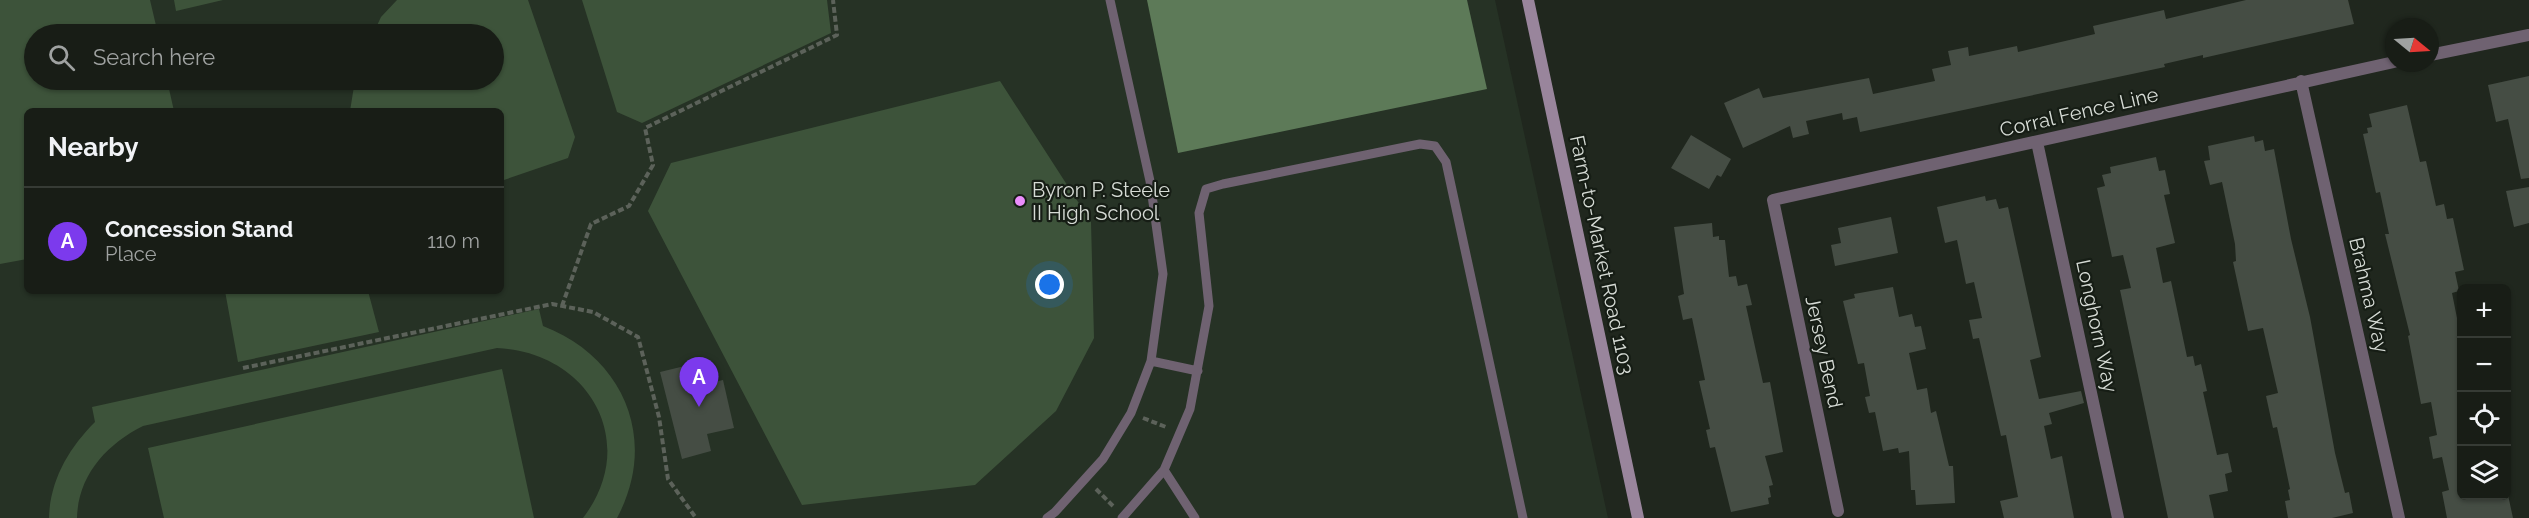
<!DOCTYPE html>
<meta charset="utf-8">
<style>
body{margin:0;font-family:Raleway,sans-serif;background:#21261f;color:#f1f3f6}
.controls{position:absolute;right:18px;bottom:18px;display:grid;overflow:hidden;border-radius:9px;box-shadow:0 2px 4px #0004}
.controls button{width:54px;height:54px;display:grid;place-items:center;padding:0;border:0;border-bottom:2px solid #363b35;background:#181d16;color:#f1f3f6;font:30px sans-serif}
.compass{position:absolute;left:2385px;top:18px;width:54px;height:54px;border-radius:50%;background:#181d16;box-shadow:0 2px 4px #0004;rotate:108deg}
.you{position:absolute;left:1050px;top:285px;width:21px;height:21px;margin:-15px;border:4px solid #fff;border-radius:50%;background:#1a73e8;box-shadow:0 0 0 9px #1a73e833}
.badge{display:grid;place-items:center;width:39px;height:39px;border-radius:50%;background:#7c3aed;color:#fff;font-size:20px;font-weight:700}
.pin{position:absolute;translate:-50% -50px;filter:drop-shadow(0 2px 3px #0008)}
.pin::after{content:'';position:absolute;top:32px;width:21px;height:18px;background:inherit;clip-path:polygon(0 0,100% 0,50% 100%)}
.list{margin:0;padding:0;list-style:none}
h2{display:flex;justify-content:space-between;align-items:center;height:78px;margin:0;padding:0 24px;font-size:26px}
h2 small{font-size:20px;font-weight:400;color:#9fa2a1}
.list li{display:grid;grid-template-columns:39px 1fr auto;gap:18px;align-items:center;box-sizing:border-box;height:108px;padding:0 24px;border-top:2px solid #363b35}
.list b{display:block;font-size:22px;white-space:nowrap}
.list p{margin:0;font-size:20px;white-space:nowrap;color:#9fa2a1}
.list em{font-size:20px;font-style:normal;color:#9fa2a1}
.icon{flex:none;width:33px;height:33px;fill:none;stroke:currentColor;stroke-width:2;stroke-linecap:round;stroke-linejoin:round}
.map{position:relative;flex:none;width:2529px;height:518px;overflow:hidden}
.search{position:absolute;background:#181d16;box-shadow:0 2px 4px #0004;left:24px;top:24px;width:480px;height:66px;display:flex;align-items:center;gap:15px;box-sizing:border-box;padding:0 21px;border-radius:33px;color:#9fa2a1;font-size:22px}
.panel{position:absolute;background:#181d16;box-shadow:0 2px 4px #0004;left:24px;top:108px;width:480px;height:186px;border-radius:9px}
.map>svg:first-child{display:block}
.built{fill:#263225;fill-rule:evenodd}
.green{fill:#3d533a}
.water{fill:#5d7a58}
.building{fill:#454d44}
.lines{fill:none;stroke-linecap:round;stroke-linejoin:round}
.path{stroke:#5c625a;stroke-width:4;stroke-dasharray:6 3;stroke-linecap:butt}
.service{stroke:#6f6271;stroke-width:9}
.minor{stroke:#6f6271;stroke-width:12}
.secondary{stroke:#99859c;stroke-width:12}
.poi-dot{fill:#eb8dfc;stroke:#161d15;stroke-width:2}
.labels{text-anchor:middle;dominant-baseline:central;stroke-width:4.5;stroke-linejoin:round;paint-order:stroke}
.street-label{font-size:20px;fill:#d6dbd5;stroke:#161d15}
.poi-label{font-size:20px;fill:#d6dbd5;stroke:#161d15;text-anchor:start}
</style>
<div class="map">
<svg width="2529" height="518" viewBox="0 0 2529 518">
<rect width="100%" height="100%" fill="#20271e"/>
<path class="built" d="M 0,0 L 1495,0 L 1608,518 L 0,518 ZM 34,34 L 494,34 L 494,80 L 34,80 ZM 27,111 L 501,111 L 501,291 L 27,291 Z"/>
<path class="green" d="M 0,0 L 150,0 L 158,34 L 34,34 L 34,80 L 167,80 L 174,111 L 27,111 L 27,259 L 0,264 Z
M 174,0 L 223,0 L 176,11 Z
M 397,0 L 528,0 L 575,137 L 568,158 L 501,181 L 501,111 L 350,111 L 355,80 L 494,80 L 494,34 L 373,34 L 381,17 Z
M 582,0 L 827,0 L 831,33 L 642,123 L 617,112 Z
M 1000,81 L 1091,222 L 1094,338 L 1056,411 L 975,485 L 802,505 L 648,211 L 671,163 Z
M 225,291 L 368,291 L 379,332 L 238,362 Z
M 539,309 L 543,326 C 624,357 659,440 617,518 L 583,518 C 641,442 589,352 497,348 L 143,426 C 107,444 78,475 77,518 L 49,518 C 50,480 69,448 95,422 L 92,407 Z
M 502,369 L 534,518 L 164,518 L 148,448 Z"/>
<path class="water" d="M 1147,0 L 1467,0 L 1487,89 L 1178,153 Z"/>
<path class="building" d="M 2246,0 L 2348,0 L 2354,24 L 2203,58 L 2203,55 L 2164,64 L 2165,67 L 1860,132 L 1857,117 L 1843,120 L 1842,113 L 1806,121 L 1809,134 L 1793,138 L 1790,126 L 1743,148 L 1724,103 L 1759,88 L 1763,98 L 1869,78 L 1873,94 L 1935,81 L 1932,69 L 1951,65 L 1948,51 L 1968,47 L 1969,56 L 2017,46 L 2018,52 L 2095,34 L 2093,26 L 2164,10 L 2166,19 Z
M 2529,76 L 2529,178 L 2521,179 L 2508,119 L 2496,122 L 2488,85 Z
M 2407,105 L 2420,162 L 2426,161 L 2436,206 L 2444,204 L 2447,219 L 2453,218 L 2464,270 L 2455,272 L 2459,291 L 2452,293 L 2459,328 L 2462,328 L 2462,495 L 2508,495 L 2513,518 L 2447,518 L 2442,492 L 2449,490 L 2442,457 L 2433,459 L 2429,437 L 2437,435 L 2431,402 L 2421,404 L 2408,336 L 2410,335 L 2385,234 L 2389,234 L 2380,192 L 2376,193 L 2363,134 L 2368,133 L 2367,128 L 2372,127 L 2369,114 Z
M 1691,135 L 1731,159 L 1721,177 L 1717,175 L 1709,189 L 1671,168 Z
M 2254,136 L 2255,142 L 2263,140 L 2265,151 L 2274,149 L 2291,239 L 2310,317 L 2335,453 L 2345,493 L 2349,492 L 2353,513 L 2332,518 L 2288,518 L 2285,501 L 2290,500 L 2288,490 L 2290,489 L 2277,427 L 2273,428 L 2266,396 L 2278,393 L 2263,328 L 2248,331 L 2233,262 L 2236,261 L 2235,244 L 2222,182 L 2210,185 L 2204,161 L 2210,160 L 2208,146 Z
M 2156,157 L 2159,171 L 2165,170 L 2170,194 L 2164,195 L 2175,243 L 2156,248 L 2163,283 L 2171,281 L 2187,357 L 2193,356 L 2195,366 L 2201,364 L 2207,391 L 2203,392 L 2217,455 L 2228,453 L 2232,472 L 2225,474 L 2228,491 L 2209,495 L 2214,518 L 2168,518 L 2120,290 L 2131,288 L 2123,255 L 2112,257 L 2097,188 L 2105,186 L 2102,175 L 2111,173 L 2110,167 Z
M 2529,187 L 2529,223 L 2514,227 L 2506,191 Z
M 1985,196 L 1986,201 L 1996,199 L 1999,209 L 2008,207 L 2041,357 L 2030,360 L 2039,399 L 2081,391 L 2084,403 L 2049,413 L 2052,424 L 2044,426 L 2051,459 L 2062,456 L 2074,518 L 2004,518 L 2000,501 L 2018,497 L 2006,435 L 2001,436 L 1979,338 L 1973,339 L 1969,320 L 1982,318 L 1974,282 L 1966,284 L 1957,240 L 1945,243 L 1937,207 Z
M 1891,217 L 1898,253 L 1835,266 L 1831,245 L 1841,243 L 1838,228 Z
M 1712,223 L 1713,237 L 1719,236 L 1719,240 L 1725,240 L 1729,277 L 1736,276 L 1738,286 L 1747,284 L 1752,305 L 1746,306 L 1763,383 L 1770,382 L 1783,452 L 1765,456 L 1773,485 L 1769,486 L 1771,497 L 1768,498 L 1769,504 L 1731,512 L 1715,447 L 1710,448 L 1706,430 L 1710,429 L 1699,381 L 1705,380 L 1692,318 L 1683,320 L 1678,296 L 1684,294 L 1674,227 Z
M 1893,287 L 1899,317 L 1912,314 L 1915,327 L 1921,326 L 1926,349 L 1909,353 L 1917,390 L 1927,388 L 1931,413 L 1936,411 L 1949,466 L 1953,466 L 1955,503 L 1916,505 L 1915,490 L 1911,490 L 1909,451 L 1899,453 L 1898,448 L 1883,451 L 1875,412 L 1869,413 L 1865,397 L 1870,396 L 1864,363 L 1858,364 L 1843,301 L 1855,298 L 1854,294 Z
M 693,364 L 698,386 L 723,380 L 734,428 L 707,434 L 711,451 L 682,459 L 660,372 Z"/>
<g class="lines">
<path class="path" d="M 562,306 L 591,224 L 629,206 L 653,165 L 645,128 L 837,35 L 833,0
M 243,368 L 552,304 L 593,312 L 638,337 L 659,417 L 668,479 L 696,518
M 1143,418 L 1166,427
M 1096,489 L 1114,507"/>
<path class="service" d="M 1151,361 L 1198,371
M 1164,470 L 1195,518
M 1047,518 L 1055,512 L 1103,459 L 1131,413 L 1151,361 L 1163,274 L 1150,181 L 1110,0
M 1122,518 L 1164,470 L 1190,409 L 1209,306 L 1199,213 L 1206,189 L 1223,184 L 1420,144 L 1435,146 L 1446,162 L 1523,518"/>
<path class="minor" d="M 2430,55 L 2529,35
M 2301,81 L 2399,518
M 2037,142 L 2118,518
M 1838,511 L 1773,200 L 2394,62"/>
<path class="secondary" d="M 1528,0 L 1638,518"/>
</g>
<circle class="poi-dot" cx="1020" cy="201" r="6"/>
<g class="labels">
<g class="street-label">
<text transform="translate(2079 112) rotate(-13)">Corral Fence Line</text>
<text transform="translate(1602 255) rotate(78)">Farm-to-Market Road 1103</text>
<text transform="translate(2369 295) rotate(77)">Brahma Way</text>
<text transform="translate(2097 326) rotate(78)">Longhorn Way</text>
<text transform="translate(1824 352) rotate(78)">Jersey Bend</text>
</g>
<g class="poi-label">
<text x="1032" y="190">Byron P. Steele<tspan x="1032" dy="23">II High School</tspan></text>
</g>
</g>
</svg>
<div class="controls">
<button>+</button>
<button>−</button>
<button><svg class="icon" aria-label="locate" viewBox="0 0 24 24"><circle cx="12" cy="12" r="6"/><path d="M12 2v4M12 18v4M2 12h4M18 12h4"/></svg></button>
<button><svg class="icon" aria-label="layers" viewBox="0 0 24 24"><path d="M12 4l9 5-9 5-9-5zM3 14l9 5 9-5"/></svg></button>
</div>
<svg class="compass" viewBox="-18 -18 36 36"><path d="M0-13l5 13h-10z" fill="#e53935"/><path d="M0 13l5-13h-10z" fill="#9fa2a1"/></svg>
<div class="you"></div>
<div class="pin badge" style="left:699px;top:407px">A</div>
<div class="search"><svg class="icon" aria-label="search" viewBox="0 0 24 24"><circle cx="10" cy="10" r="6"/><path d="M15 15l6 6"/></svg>Search here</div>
<section class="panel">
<h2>Nearby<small></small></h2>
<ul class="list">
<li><span class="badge">A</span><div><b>Concession Stand</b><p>Place</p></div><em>110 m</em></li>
</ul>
</section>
</div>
